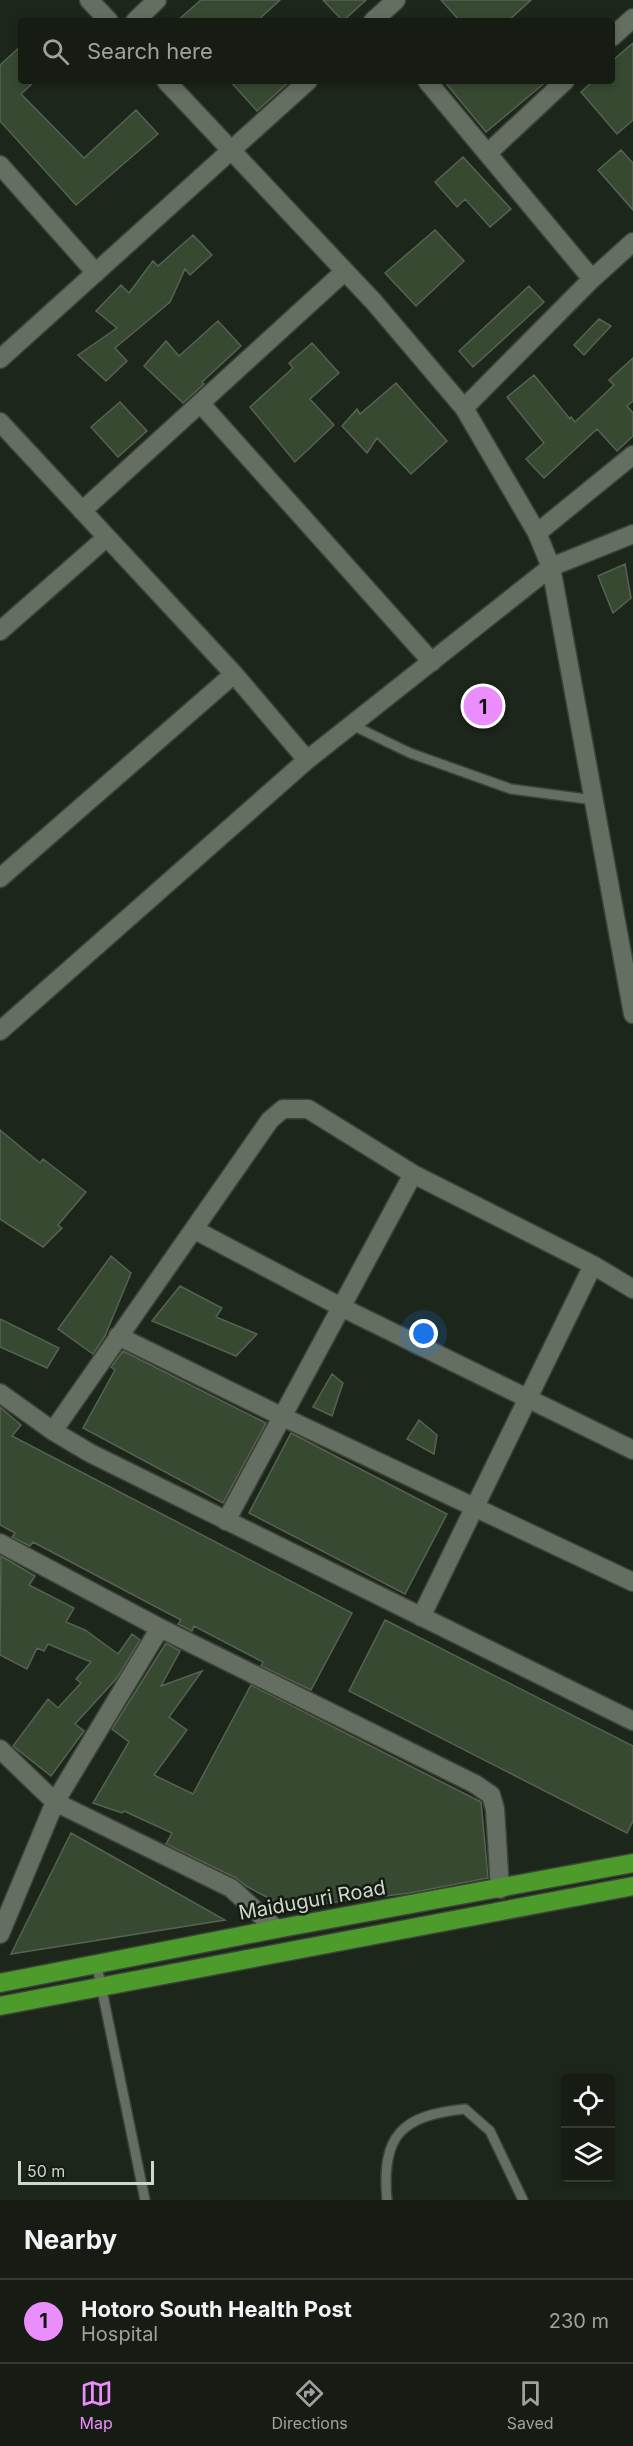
<!DOCTYPE html>
<style>
body{margin:0;font-family:Inter,sans-serif;background:#1f251d;color:#f1f3f6}
.controls{position:absolute;right:18px;bottom:18px;display:grid;overflow:hidden;border-radius:6px;box-shadow:0 3px 9px #0003}
.controls button{width:54px;height:54px;display:grid;place-items:center;padding:0;border:0;border-bottom:2px solid #353a34;background:#161c14;color:#f1f3f6;font:30px sans-serif}
.scale{position:absolute;left:18px;bottom:15px;width:136px;box-sizing:border-box;padding-left:6px;border:3px solid #d0d6ce;border-top:0;font-size:16px;line-height:21px;white-space:nowrap;color:#d0d6ce;-webkit-text-stroke:4px #141c11;paint-order:stroke}
.you{position:absolute;left:424px;top:1334px;width:21px;height:21px;margin:-15px;border:4px solid #fff;border-radius:50%;background:#1a73e8;box-shadow:0 0 0 9px #1a73e833}
.badge{display:grid;place-items:center;width:39px;height:39px;border-radius:50%;background:#ea8dfd;color:#111;font-size:20px;font-weight:700}
.pin{position:absolute;translate:-50% -50%;border:3px solid #fff;box-shadow:0 2px 6px #0006}
.list{margin:0;padding:0;list-style:none}
h2{display:flex;justify-content:space-between;align-items:center;height:78px;margin:0;padding:0 24px;font-size:26px}
h2 small{font-size:20px;font-weight:400;color:#9ea1a0}
.list li{display:grid;grid-template-columns:39px 1fr auto;gap:18px;align-items:center;box-sizing:border-box;height:84px;padding:0 24px;border-top:2px solid #353a34}
.list b{display:block;font-size:22px;white-space:nowrap}
.list p{margin:0;font-size:20px;white-space:nowrap;color:#9ea1a0}
.list em{font-size:20px;font-style:normal;color:#9ea1a0}
.icon{flex:none;width:33px;height:33px;fill:none;stroke:currentColor;stroke-width:2;stroke-linecap:round;stroke-linejoin:round}
.map{position:relative;flex:none;width:633px;height:2200px;overflow:hidden}
.search{position:absolute;background:#161c14;box-shadow:0 3px 9px #0003;left:18px;right:18px;top:18px;height:66px;display:flex;align-items:center;gap:15px;box-sizing:border-box;padding:0 21px;border-radius:6px;color:#9ea1a0;font-size:22px}
.sheet{height:162px;background:#161c14}
nav{display:flex;justify-content:space-around;align-items:center;box-sizing:border-box;height:84px;border-top:2px solid #353a34;background:#161c14;font-size:16px;color:#9ea1a0}
nav a{display:grid;justify-items:center;gap:3px}
nav .on{color:#ea8dfd}
.map>svg:first-child{display:block}
.building{fill:#374931;stroke:#576154;stroke-width:1.5}
.lines{fill:none;stroke-linecap:round;stroke-linejoin:round}
.lane-casing{stroke:#3b4339;stroke-width:12}
.street-casing{stroke:#3b4339;stroke-width:21}
.highway-casing{stroke:#3b4339;stroke-width:21}
.lane{stroke:#646e61;stroke-width:9}
.street{stroke:#646e61;stroke-width:18}
.highway{stroke:#4d9b2b;stroke-width:18}
.labels{text-anchor:middle;dominant-baseline:central;stroke-width:5;stroke-linejoin:round;paint-order:stroke}
.street-label{font-size:20px;fill:#d0d6ce;stroke:#141c11}
</style>
<div class="map">
<svg width="633" height="2200" viewBox="0 0 633 2200">
<rect width="100%" height="100%" fill="#1d261a"/>
<path class="building" d="M 201,0 L 280,0 L 257,21 L 177,21 Z
M 323,0 L 366,0 L 343,21 Z
M 441,0 L 531,0 L 508,21 L 460,21 Z
M 633,43 L 633,120 L 617,134 L 581,92 L 593,81 L 612,81 L 612,61 Z
M 21,46 L 21,81 L 35,81 L 21,94 L 84,158 L 136,110 L 158,134 L 76,205 L 0,121 L 0,65 Z
M 230,81 L 290,81 L 257,111 Z
M 444,81 L 547,81 L 486,132 Z
M 621,150 L 633,163 L 633,210 L 598,170 Z
M 463,157 L 511,209 L 490,227 L 465,199 L 457,207 L 435,182 Z
M 435,230 L 464,261 L 416,306 L 385,273 Z
M 193,235 L 212,255 L 190,275 L 185,269 L 170,302 L 115,348 L 127,361 L 106,381 L 78,355 L 117,328 L 96,311 L 121,285 L 129,293 L 153,261 L 158,266 Z
M 529,286 L 544,302 L 473,367 L 459,351 Z
M 599,319 L 611,326 L 584,355 L 574,345 Z
M 218,321 L 241,346 L 202,382 L 204,384 L 183,403 L 144,366 L 166,341 L 179,356 Z
M 312,343 L 339,373 L 310,399 L 334,425 L 295,462 L 250,407 L 293,368 L 289,363 Z
M 633,358 L 633,401 L 627,406 L 633,413 L 633,436 L 617,451 L 597,429 L 544,478 L 526,459 L 544,443 L 507,397 L 534,375 L 570,419 L 571,417 L 575,422 L 614,385 L 609,380 Z
M 396,383 L 447,441 L 411,474 L 377,438 L 367,453 L 342,426 L 357,409 L 360,414 Z
M 120,402 L 147,431 L 118,457 L 91,427 Z
M 625,564 L 631,598 L 613,613 L 598,576 Z
M 0,1130 L 40,1163 L 43,1159 L 86,1192 L 58,1225 L 62,1228 L 43,1247 L 0,1219 Z
M 111,1256 L 131,1273 L 105,1336 L 93,1354 L 58,1329 Z
M 180,1286 L 222,1308 L 216,1317 L 257,1334 L 236,1356 L 152,1321 Z
M 0,1319 L 59,1348 L 47,1368 L 0,1347 Z
M 123,1351 L 266,1423 L 223,1503 L 83,1428 L 115,1370 L 111,1367 Z
M 332,1374 L 343,1383 L 332,1416 L 313,1407 Z
M 0,1407 L 21,1425 L 12,1436 L 352,1613 L 311,1690 L 261,1666 L 263,1662 L 194,1626 L 192,1631 L 178,1624 L 181,1620 L 33,1542 L 30,1546 L 12,1537 L 15,1533 L 0,1525 Z
M 419,1420 L 437,1435 L 434,1454 L 407,1439 Z
M 291,1433 L 447,1514 L 405,1594 L 249,1513 Z
M 1,1556 L 35,1576 L 29,1585 L 74,1608 L 66,1622 L 85,1630 L 118,1654 L 132,1634 L 140,1640 L 117,1678 L 75,1724 L 84,1731 L 51,1776 L 13,1746 L 48,1699 L 58,1708 L 81,1683 L 76,1679 L 91,1662 L 48,1644 L 44,1651 L 37,1648 L 27,1669 L 0,1655 Z
M 385,1620 L 633,1746 L 633,1821 L 627,1833 L 349,1691 Z
M 166,1643 L 180,1651 L 161,1686 L 202,1671 L 169,1717 L 187,1730 L 154,1775 L 193,1794 L 251,1685 L 481,1802 L 488,1878 L 410,1893 L 287,1908 L 246,1886 L 236,1878 L 166,1844 L 172,1833 L 124,1811 L 122,1813 L 93,1803 L 129,1742 L 112,1729 Z
M 71,1833 L 225,1920 L 11,1954 Z"/>
<g class="lines">
<g class="lane-casing">
<path id="lane" d="M 352,725 L 410,753 L 511,789 L 594,800
M 97,1966 L 145,2200
M 387,2200 C 381,2135 402,2115 465,2109 L 490,2131 L 523,2200"/>
</g>
<g class="street-casing">
<path id="street" d="M 89,0 L 109,21
M 135,21 L 157,0
M 373,21 L 396,0
M 612,37 L 633,18
M 166,81 L 374,302 L 464,408 L 537,533 L 551,567 L 633,1014
M 427,81 L 592,279
M 488,153 L 565,81
M 0,165 L 96,273
M 0,359 L 308,81
M 201,404 L 432,662
M 464,408 L 592,279 L 633,242
M 0,422 L 234,674 L 307,760
M 82,511 L 345,271
M 537,533 L 633,455
M 0,631 L 107,537
M 0,878 L 234,674
M 0,1031 L 307,760 L 551,567 L 633,534
M 195,1230 L 343,1308 L 633,1450
M 118,1336 L 283,1417 L 633,1582
M 0,1393 L 53,1431 L 90,1453 L 633,1721
M 53,1431 L 270,1120 L 283,1109 L 308,1109 L 413,1174 L 593,1265 L 633,1289
M 226,1521 L 413,1174
M 0,1543 L 160,1628 L 475,1784 L 491,1795 L 495,1809 L 500,1889
M 421,1617 L 593,1265
M 0,1749 L 55,1802 L 231,1888 L 276,1929
M 0,1934 L 55,1802 L 160,1628"/>
</g>
<g class="highway-casing">
<path id="highway" d="M 0,1983 L 276,1929 L 633,1863
M 0,2006 L 633,1886"/>
</g>
<use href="#lane" class="lane"/>
<use href="#street" class="street"/>
<use href="#highway" class="highway"/>
</g>
<g class="labels">
<g class="street-label">
<text transform="translate(312 1900) rotate(-10)">Maiduguri Road</text>
</g>
</g>
</svg>
<div class="controls">
<button><svg class="icon" aria-label="locate" viewBox="0 0 24 24"><circle cx="12" cy="12" r="6"/><path d="M12 2v4M12 18v4M2 12h4M18 12h4"/></svg></button>
<button><svg class="icon" aria-label="layers" viewBox="0 0 24 24"><path d="M12 4l9 5-9 5-9-5zM3 14l9 5 9-5"/></svg></button>
</div>
<div class="scale">50 m</div>
<div class="you"></div>
<div class="pin badge" style="left:483px;top:706px">1</div>
<div class="search"><svg class="icon" aria-label="search" viewBox="0 0 24 24"><circle cx="10" cy="10" r="6"/><path d="M15 15l6 6"/></svg>Search here</div>
</div>
<section class="sheet">
<h2>Nearby<small></small></h2>
<ul class="list">
<li><span class="badge">1</span><div><b>Hotoro South Health Post</b><p>Hospital</p></div><em>230 m</em></li>
</ul>
</section>
<nav>
<a class="on"><svg class="icon" aria-label="map" viewBox="0 0 24 24"><path d="M3 6l6-2 6 2 6-2v14l-6 2-6-2-6 2zM9 4v14M15 6v14"/></svg>Map</a>
<a><svg class="icon" aria-label="directions" viewBox="0 0 24 24"><path d="M12 3l9 9-9 9-9-9zM9 14v-3h6M13 9l2 2-2 2"/></svg>Directions</a>
<a><svg class="icon" aria-label="saved" viewBox="0 0 24 24"><path d="M7 4h10v16l-5-4-5 4z"/></svg>Saved</a>
</nav>
